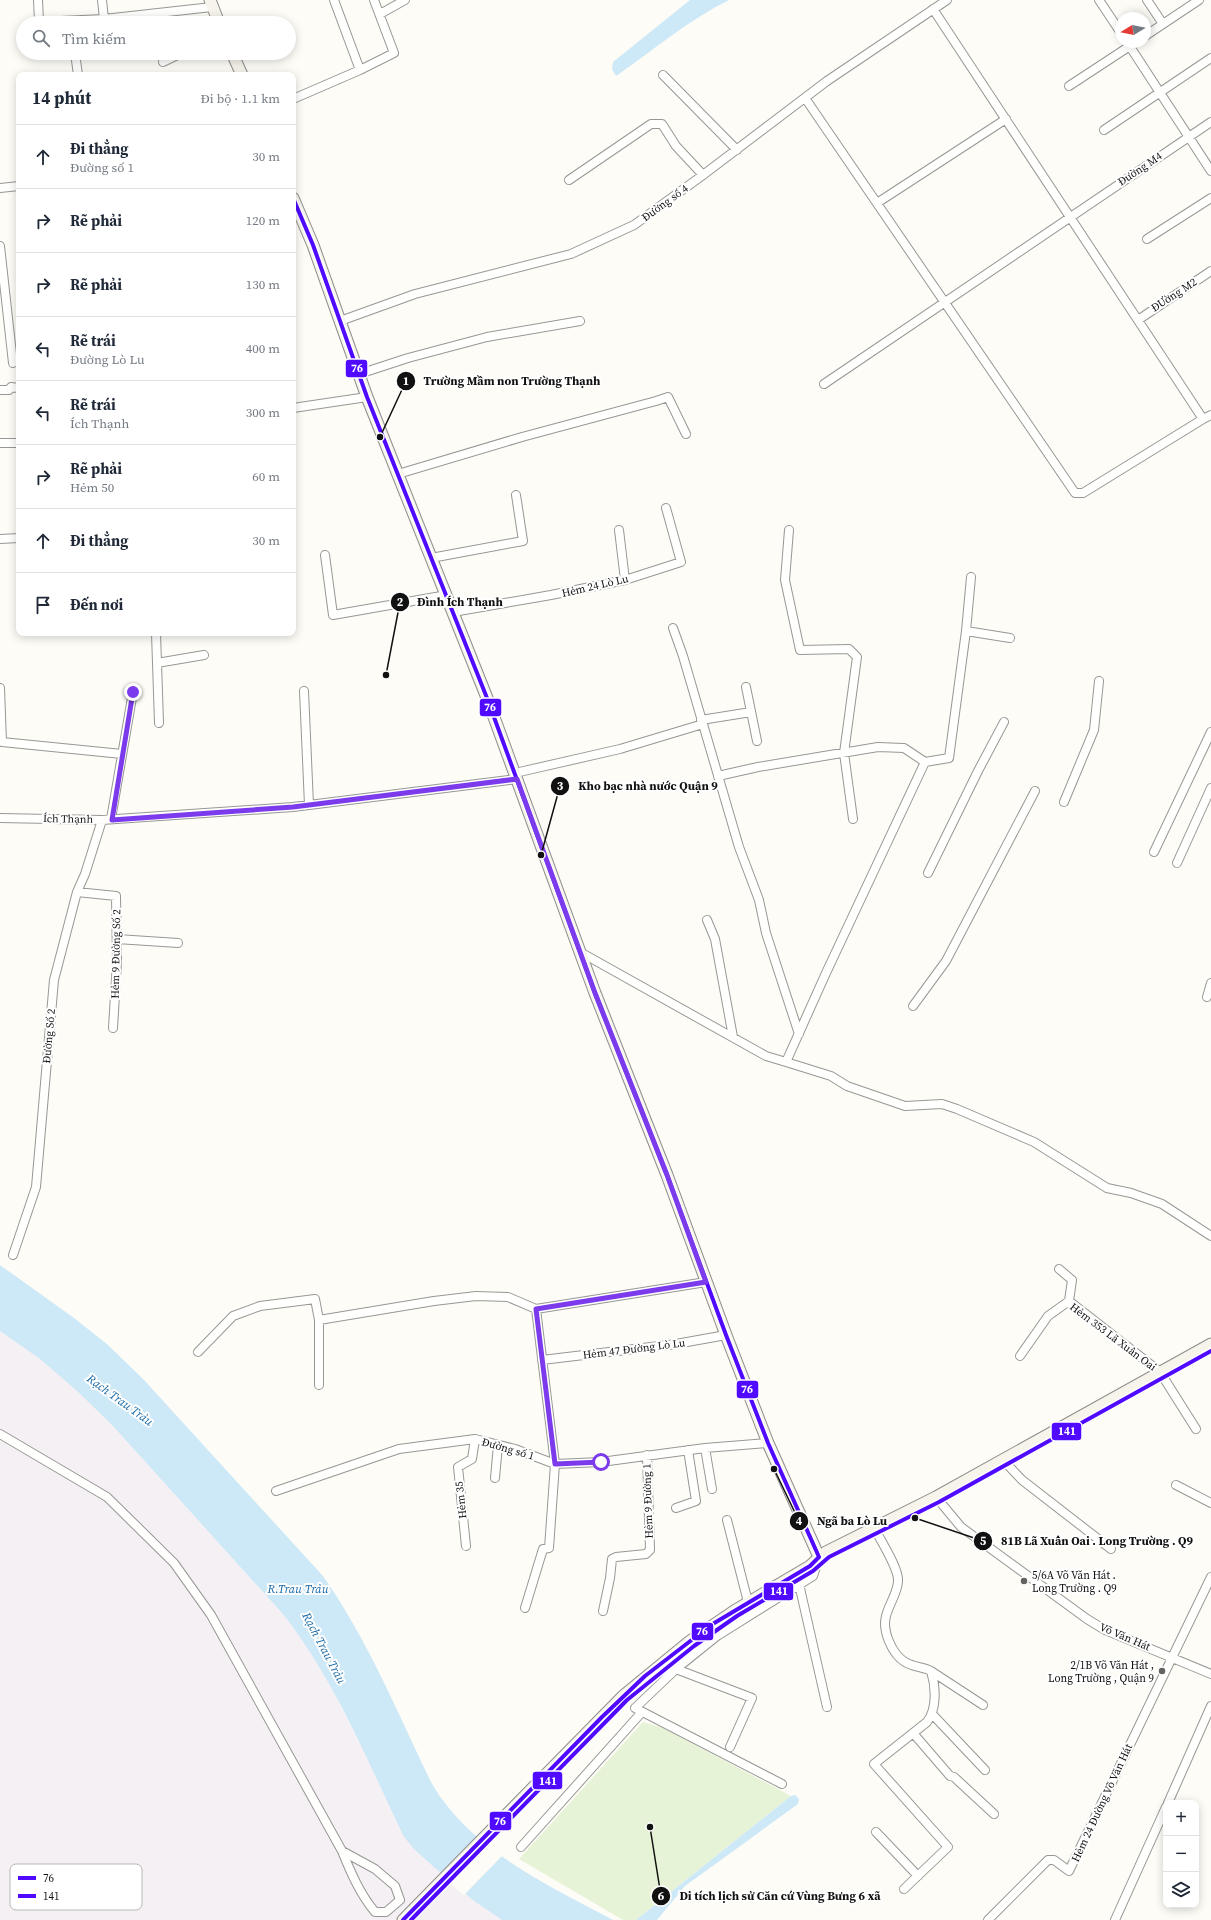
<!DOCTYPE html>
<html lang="vi">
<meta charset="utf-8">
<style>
body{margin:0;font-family:"Source Serif 4",serif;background:#f6f6f7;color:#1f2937}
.controls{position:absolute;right:12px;bottom:12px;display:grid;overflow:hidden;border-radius:8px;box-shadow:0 2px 10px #0003}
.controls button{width:36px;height:36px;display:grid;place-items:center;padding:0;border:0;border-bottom:1px solid #e0e1e3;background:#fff;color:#1f2937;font:20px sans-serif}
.compass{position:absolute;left:1115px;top:12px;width:36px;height:36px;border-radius:50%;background:#fff;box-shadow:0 2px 10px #0003;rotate:260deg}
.stop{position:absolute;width:12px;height:12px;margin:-9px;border:3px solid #7c3aed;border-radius:50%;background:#fff}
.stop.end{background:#7c3aed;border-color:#fff;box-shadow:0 1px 4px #0008}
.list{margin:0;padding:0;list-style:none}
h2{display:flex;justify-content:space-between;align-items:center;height:52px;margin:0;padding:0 16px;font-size:17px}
h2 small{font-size:13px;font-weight:400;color:#747a83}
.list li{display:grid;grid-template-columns:26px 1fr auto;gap:12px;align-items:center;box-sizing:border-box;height:64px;padding:0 16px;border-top:1px solid #e0e1e3}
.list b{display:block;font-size:15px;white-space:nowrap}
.list p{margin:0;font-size:13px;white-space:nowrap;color:#747a83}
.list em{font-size:13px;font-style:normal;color:#747a83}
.icon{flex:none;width:22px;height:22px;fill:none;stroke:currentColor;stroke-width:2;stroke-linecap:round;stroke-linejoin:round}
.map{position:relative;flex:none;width:1211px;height:1920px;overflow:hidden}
.search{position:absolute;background:#fff;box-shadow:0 2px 10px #0003;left:16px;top:16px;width:280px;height:44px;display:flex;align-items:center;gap:10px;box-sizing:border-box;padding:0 14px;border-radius:22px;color:#747a83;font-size:15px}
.panel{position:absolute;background:#fff;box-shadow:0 2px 10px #0003;left:16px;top:72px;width:280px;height:564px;border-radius:8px}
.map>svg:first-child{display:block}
.industrial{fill:#f5f0f3}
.green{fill:#e7f3d7}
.water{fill:#cde8f7}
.pier{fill:#fdfcf7}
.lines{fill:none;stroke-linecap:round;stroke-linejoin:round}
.street-casing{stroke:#979795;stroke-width:10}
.secondary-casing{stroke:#8e8d8b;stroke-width:13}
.street{stroke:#fffffe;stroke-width:8}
.secondary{stroke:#f6f4eb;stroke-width:11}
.bus-1-casing{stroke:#fff;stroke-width:7}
.bus-2-casing{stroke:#fff;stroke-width:7}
.bus-1{stroke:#4f0aff;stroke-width:4}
.bus-2{stroke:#4f0aff;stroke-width:4}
.route{stroke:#7c3aed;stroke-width:5}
.poi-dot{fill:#646362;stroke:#fff;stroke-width:1.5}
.labels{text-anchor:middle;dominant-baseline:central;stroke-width:4;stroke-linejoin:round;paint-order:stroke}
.street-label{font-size:11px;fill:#111;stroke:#fff}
.poi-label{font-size:11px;fill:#111;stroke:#fff;text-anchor:start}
.water-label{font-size:12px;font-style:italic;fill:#1768a6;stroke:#fff}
.key{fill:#fff;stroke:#b8b8b8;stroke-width:1}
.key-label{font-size:11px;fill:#111}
.leader{fill:none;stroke:#111;stroke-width:1.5}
.callout-dot{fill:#111;stroke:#fff;stroke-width:1.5}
.mark-label{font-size:12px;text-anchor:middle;font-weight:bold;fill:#fff}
.callout-label{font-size:12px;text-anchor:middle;font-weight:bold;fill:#111;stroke:#fff;stroke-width:4;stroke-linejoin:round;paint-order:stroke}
.line-badge{stroke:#fff;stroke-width:1.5}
.badge-label{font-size:11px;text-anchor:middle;font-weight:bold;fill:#fff}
</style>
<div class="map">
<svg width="1211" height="1920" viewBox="0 0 1211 1920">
<rect width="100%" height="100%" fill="#fdfcf7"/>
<path class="industrial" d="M 0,1331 L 40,1359 L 77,1391 L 112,1425 L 282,1613 L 302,1638 L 321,1668 L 415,1850 L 474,1901 L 502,1920 L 0,1920 Z"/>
<path class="green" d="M 643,1722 L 663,1728 L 791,1796 L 636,1920 L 623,1920 L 519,1859 Z"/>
<path class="water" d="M 690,0 L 729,0 C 688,20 654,50 616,76 L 612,69 L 613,62 Z
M 0,1265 L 74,1318 L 108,1345 L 144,1380 L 323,1576 C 368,1640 398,1714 432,1784 C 472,1851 546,1884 613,1920 L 502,1920 L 474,1901 L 435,1868 L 415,1850 L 404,1837 C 368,1762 334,1678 282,1613 L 112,1425 L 77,1391 L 40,1359 L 0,1331 Z
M 795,1795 L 799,1799 L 798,1804 L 685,1886 L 657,1920 L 636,1920 L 791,1796 Z"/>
<path class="pier" d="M 488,1842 L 503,1855 L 464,1895 L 449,1883 Z"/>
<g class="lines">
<g class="street-casing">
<path id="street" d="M 38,0 L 39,22 L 104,19 L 212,7
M 102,0 L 104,19
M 334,0 L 360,70
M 1099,0 L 1121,33
M 1147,0 L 1163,24
M 933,9 L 1203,419 L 1211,415
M 380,14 L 405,0
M 1145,36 L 1199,0
M 1127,42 L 1211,171
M 75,53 L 78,75
M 163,62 L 182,53
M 663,75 L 737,150
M 1069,86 L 1136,42
M 805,98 L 1075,493 L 1083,493 L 1203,419
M 293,99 L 360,70 L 394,53 L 374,0
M 1104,130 L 1211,58
M 569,180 L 651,124 L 662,124 L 676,146 L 703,175
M 0,188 L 19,186
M 877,203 L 1006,119
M 1147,239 L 1211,198
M 0,246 L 13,363
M 1138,320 L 1211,271
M 340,321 L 415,294 L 571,254 L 634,225 L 703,175 L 827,81 L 947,0
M 359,374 L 408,358 L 487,337 L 580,321
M 824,384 L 1211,122
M 0,390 L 9,390 L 11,387 L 19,388
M 293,408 L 367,397
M 0,443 L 19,443
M 398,474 L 522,437 L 656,401 L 668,397 L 686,434
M 619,530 L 625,580
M 789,530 L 785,580 L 800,650 L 849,649 L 857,657 L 844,753 L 853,819
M 0,539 L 19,538
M 325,555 L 333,615 L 447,595
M 431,558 L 523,541 L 516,495
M 453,612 L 551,595 L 625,580 L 681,562 L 666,508
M 673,628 L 683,656 L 739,847 L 759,900 L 766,933 L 799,1034
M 966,631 L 1010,638
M 156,633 L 159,723
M 157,663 L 204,655
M 746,687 L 757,741
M 0,688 L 2,742 L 122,754
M 304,691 L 309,805
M 701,720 L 751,712
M 515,773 L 620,749 L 703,724
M 718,776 L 758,767 L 878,747 L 904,748 L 925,762
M 1064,802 L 1094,730 L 1099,681
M 0,818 L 102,820 L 293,807 L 517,779
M 111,819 L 133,692
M 1154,852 L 1211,732
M 1177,863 L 1211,788
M 928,873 L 978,771 L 1004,722
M 77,892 L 116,896 L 117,962 L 113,1028
M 707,920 L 715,939 L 733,1037
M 117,939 L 178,943
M 580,952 L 766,1056 L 786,1062 L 826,973 L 925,762 L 949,758 L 966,631 L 971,577
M 1207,997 L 1211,983
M 913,1006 L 946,961 L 1035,791
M 786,1062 L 831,1076 L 847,1086 L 905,1106 L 942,1104 L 957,1109 L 1034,1142 L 1107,1188 L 1131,1193 L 1162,1204 L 1211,1236
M 13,1255 L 36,1187 L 54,980 L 77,892 L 85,874 L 102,820
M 1059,1269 L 1072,1280 L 1069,1301
M 319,1320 L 319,1385
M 198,1352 L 233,1316 L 260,1306 L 315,1299 L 319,1320 L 434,1301 L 476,1296 L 508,1297 L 536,1309 L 706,1282
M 1020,1356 L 1048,1316 L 1069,1301 L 1160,1372 L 1196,1429
M 542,1360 L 676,1344 L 726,1335
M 0,1434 L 107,1497 L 174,1563 L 211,1615 L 342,1851 C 351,1873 360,1894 375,1912 L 386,1912 L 400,1900 L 395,1886 L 375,1869 L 342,1851
M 705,1448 L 712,1489
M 1003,1460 L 1022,1480 L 1111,1549
M 495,1478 L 498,1445
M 1176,1485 L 1211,1503
M 276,1491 L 399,1449 L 475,1439 L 515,1449 L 555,1464 L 601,1462 L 705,1448 L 768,1443
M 936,1497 L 961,1527 L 1087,1619 L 1105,1630 L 1211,1674
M 676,1508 L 696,1501 L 688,1450
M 727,1520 L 748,1602
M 874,1527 C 880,1540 899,1568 898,1581 C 898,1592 889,1604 886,1616 C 882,1631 892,1654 905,1662 C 913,1667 923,1667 931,1671 C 936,1687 937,1709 927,1722 L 874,1764 L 948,1847 L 904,1889
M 466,1546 L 458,1467 L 472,1459 L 475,1439
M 799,1584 L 827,1707
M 525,1608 L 543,1549 L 549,1548 L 555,1464 L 536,1309
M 603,1611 L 610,1578 L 612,1559 L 616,1557 L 646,1554 L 650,1550 L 647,1455
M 676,1669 L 752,1698 L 730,1747
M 931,1671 L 983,1705
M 933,1715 L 985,1770
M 913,1733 L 950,1776 L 954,1777 L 994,1814
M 782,1784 L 635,1708 L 676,1669 L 717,1636 L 813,1576 L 819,1558
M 1168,1803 L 1211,1706
M 876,1832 L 918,1876
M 521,1847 L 642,1712
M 988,1920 L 1048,1860 L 1054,1860 L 1069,1871 L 1211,1577
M 1115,1920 L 1166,1807"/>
</g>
<g class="secondary-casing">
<path id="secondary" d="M 210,0 L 219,23
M 232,53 L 242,75
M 293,198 L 313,245 L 367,397 L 487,698 L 595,993 L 667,1175 L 726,1335 L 768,1443 L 819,1557
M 403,1920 L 623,1696 L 690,1641 L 734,1611 L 810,1566 L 826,1552 L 936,1497 L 1211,1344"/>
</g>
<use href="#street" class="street"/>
<use href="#secondary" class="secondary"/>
<g class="bus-1-casing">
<path id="bus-1" d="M 293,198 L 313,245 L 367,397 L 487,698 L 595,993 L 667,1175 L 726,1335 L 768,1443 L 819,1557
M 403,1920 L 602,1717 L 645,1676 L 711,1625 L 810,1566 L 819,1557"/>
</g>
<g class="bus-2-casing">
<path id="bus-2" d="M 411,1920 L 627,1700 L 694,1646 L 737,1616 L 813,1571 L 829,1557 L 939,1502 L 1211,1351"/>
</g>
<use href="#bus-1" class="bus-1"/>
<use href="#bus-2" class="bus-2"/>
</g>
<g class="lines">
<path class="route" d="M 133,692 L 112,820 L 293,807 L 517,779 L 595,993 L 667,1175 L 706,1282 L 536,1309 L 555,1464 L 601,1462"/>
</g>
<g class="poi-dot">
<circle cx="1024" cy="1581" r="4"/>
<circle cx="1162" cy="1671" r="4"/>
</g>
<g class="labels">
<g class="street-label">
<text transform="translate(1140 169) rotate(-34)">Đường M4</text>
<text transform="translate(665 203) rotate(-36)">Đường số 4</text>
<text transform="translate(1174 295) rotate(-33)">ĐƯờng M2</text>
<text transform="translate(595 586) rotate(-13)">Hẻm 24 Lò Lu</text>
<text transform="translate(68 819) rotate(1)">Ích Thạnh</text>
<text transform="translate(116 954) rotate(-89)">Hẻm 9 Đường Số 2</text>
<text transform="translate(49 1036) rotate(-85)">Đường Số 2</text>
<text transform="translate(1113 1337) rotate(37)">Hẻm 353 Lã Xuân Oai</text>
<text transform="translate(634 1349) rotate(-7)">Hẻm 47 Đường Lò Lu</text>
<text transform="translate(508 1449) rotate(16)">Đường số 1</text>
<text transform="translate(461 1500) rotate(-96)">Hẻm 35</text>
<text transform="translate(648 1501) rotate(-92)">Hẻm 9 Đường 1</text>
<text transform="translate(1125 1637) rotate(23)">Võ Văn Hát</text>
<text transform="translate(1102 1803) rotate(-65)">Hẻm 24 Đường Võ Văn Hát</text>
</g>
<g class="poi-label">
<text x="1032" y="1575">5/6A Võ Văn Hát .<tspan x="1032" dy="13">Long Trường . Q9</tspan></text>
<text x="1154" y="1665" text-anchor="end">2/1B Võ Văn Hát ,<tspan x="1154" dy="13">Long Trường , Quận 9</tspan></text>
</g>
<g class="water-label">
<text transform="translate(120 1400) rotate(36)">Rạch Trau Trảu</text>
<text x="298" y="1589">R.Trau Trảu</text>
<text transform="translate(324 1648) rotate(62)">Rạch Trau Trảu</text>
</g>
</g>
<rect x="10" y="1864" width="132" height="46" rx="6" class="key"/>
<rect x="18" y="1876" width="18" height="4" fill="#4f0aff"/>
<rect x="18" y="1894" width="18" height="4" fill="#4f0aff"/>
<g class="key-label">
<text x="43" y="1882">76</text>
<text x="43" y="1900">141</text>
</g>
<path class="leader" d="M380 437L406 381M386 675L400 602M541 855L560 786M774 1469L799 1521M915 1518L983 1541M650 1827L661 1896"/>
<g class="callout-dot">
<circle cx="380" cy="437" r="4"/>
<circle cx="386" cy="675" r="4"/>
<circle cx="541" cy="855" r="4"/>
<circle cx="774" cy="1469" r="4"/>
<circle cx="915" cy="1518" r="4"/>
<circle cx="650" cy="1827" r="4"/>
<circle cx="406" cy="381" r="10"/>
<circle cx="400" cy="602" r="10"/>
<circle cx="560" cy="786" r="10"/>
<circle cx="799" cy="1521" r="10"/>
<circle cx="983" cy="1541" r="10"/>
<circle cx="661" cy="1896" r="10"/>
</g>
<g class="mark-label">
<text x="406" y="385">1</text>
<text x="400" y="606">2</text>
<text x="560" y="790">3</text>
<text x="799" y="1525">4</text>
<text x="983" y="1545">5</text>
<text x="661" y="1900">6</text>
</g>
<g class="callout-label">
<text x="512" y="385">Trường Mầm non Trường Thạnh</text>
<text x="460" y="606">Đình Ích Thạnh</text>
<text x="648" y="790">Kho bạc nhà nước Quận 9</text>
<text x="852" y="1525">Ngã ba Lò Lu</text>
<text x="1097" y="1545">81B Lã Xuân Oai . Long Trường . Q9</text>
<text x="780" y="1900">Di tích lịch sử Căn cứ Vùng Bưng 6 xã</text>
</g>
<g class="line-badge">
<rect x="345" y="359" width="23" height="19" rx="4" fill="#4f0aff"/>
<rect x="479" y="698" width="23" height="19" rx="4" fill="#4f0aff"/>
<rect x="736" y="1380" width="23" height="19" rx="4" fill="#4f0aff"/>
<rect x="1051" y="1422" width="31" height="19" rx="4" fill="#4f0aff"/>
<rect x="763" y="1582" width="31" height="19" rx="4" fill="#4f0aff"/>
<rect x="691" y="1622" width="23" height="19" rx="4" fill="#4f0aff"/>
<rect x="532" y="1771" width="31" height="19" rx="4" fill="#4f0aff"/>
<rect x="489" y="1811" width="23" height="20" rx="4" fill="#4f0aff"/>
</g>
<g class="badge-label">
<text x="357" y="372">76</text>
<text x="490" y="711">76</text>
<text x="747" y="1393">76</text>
<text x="1067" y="1435">141</text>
<text x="779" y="1595">141</text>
<text x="702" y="1635">76</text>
<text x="548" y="1785">141</text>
<text x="500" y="1825">76</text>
</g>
</svg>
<div class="controls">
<button>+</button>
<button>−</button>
<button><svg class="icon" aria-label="layers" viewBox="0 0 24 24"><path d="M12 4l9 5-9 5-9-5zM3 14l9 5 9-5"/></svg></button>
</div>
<svg class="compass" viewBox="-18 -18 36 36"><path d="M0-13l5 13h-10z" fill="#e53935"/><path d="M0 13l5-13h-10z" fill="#747a83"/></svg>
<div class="stop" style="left:601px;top:1462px"></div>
<div class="stop end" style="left:133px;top:692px"></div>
<div class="search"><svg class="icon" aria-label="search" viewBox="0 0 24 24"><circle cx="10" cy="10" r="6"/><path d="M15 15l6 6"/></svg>Tìm kiếm</div>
<section class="panel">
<h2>14 phút<small>Đi bộ · 1.1 km</small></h2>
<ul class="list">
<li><svg class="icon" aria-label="ahead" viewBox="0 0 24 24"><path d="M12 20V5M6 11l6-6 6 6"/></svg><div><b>Đi thẳng</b><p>Đường số 1</p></div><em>30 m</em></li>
<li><svg class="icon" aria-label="right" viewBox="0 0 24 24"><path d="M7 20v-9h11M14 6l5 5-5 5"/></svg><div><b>Rẽ phải</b></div><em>120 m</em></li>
<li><svg class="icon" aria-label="right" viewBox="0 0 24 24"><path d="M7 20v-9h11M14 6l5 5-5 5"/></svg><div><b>Rẽ phải</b></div><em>130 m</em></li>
<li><svg class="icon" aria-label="left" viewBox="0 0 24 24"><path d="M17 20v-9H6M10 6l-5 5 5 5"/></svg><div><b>Rẽ trái</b><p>Đường Lò Lu</p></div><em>400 m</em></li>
<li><svg class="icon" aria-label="left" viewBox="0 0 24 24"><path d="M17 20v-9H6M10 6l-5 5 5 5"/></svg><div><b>Rẽ trái</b><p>Ích Thạnh</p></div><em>300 m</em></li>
<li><svg class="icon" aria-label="right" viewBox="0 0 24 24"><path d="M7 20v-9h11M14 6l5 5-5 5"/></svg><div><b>Rẽ phải</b><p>Hẻm 50</p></div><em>60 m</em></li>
<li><svg class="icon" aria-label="ahead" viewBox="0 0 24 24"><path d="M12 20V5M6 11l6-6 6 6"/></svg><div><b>Đi thẳng</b></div><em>30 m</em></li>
<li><svg class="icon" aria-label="arrive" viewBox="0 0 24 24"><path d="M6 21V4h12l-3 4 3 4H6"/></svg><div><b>Đến nơi</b></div></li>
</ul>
</section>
</div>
